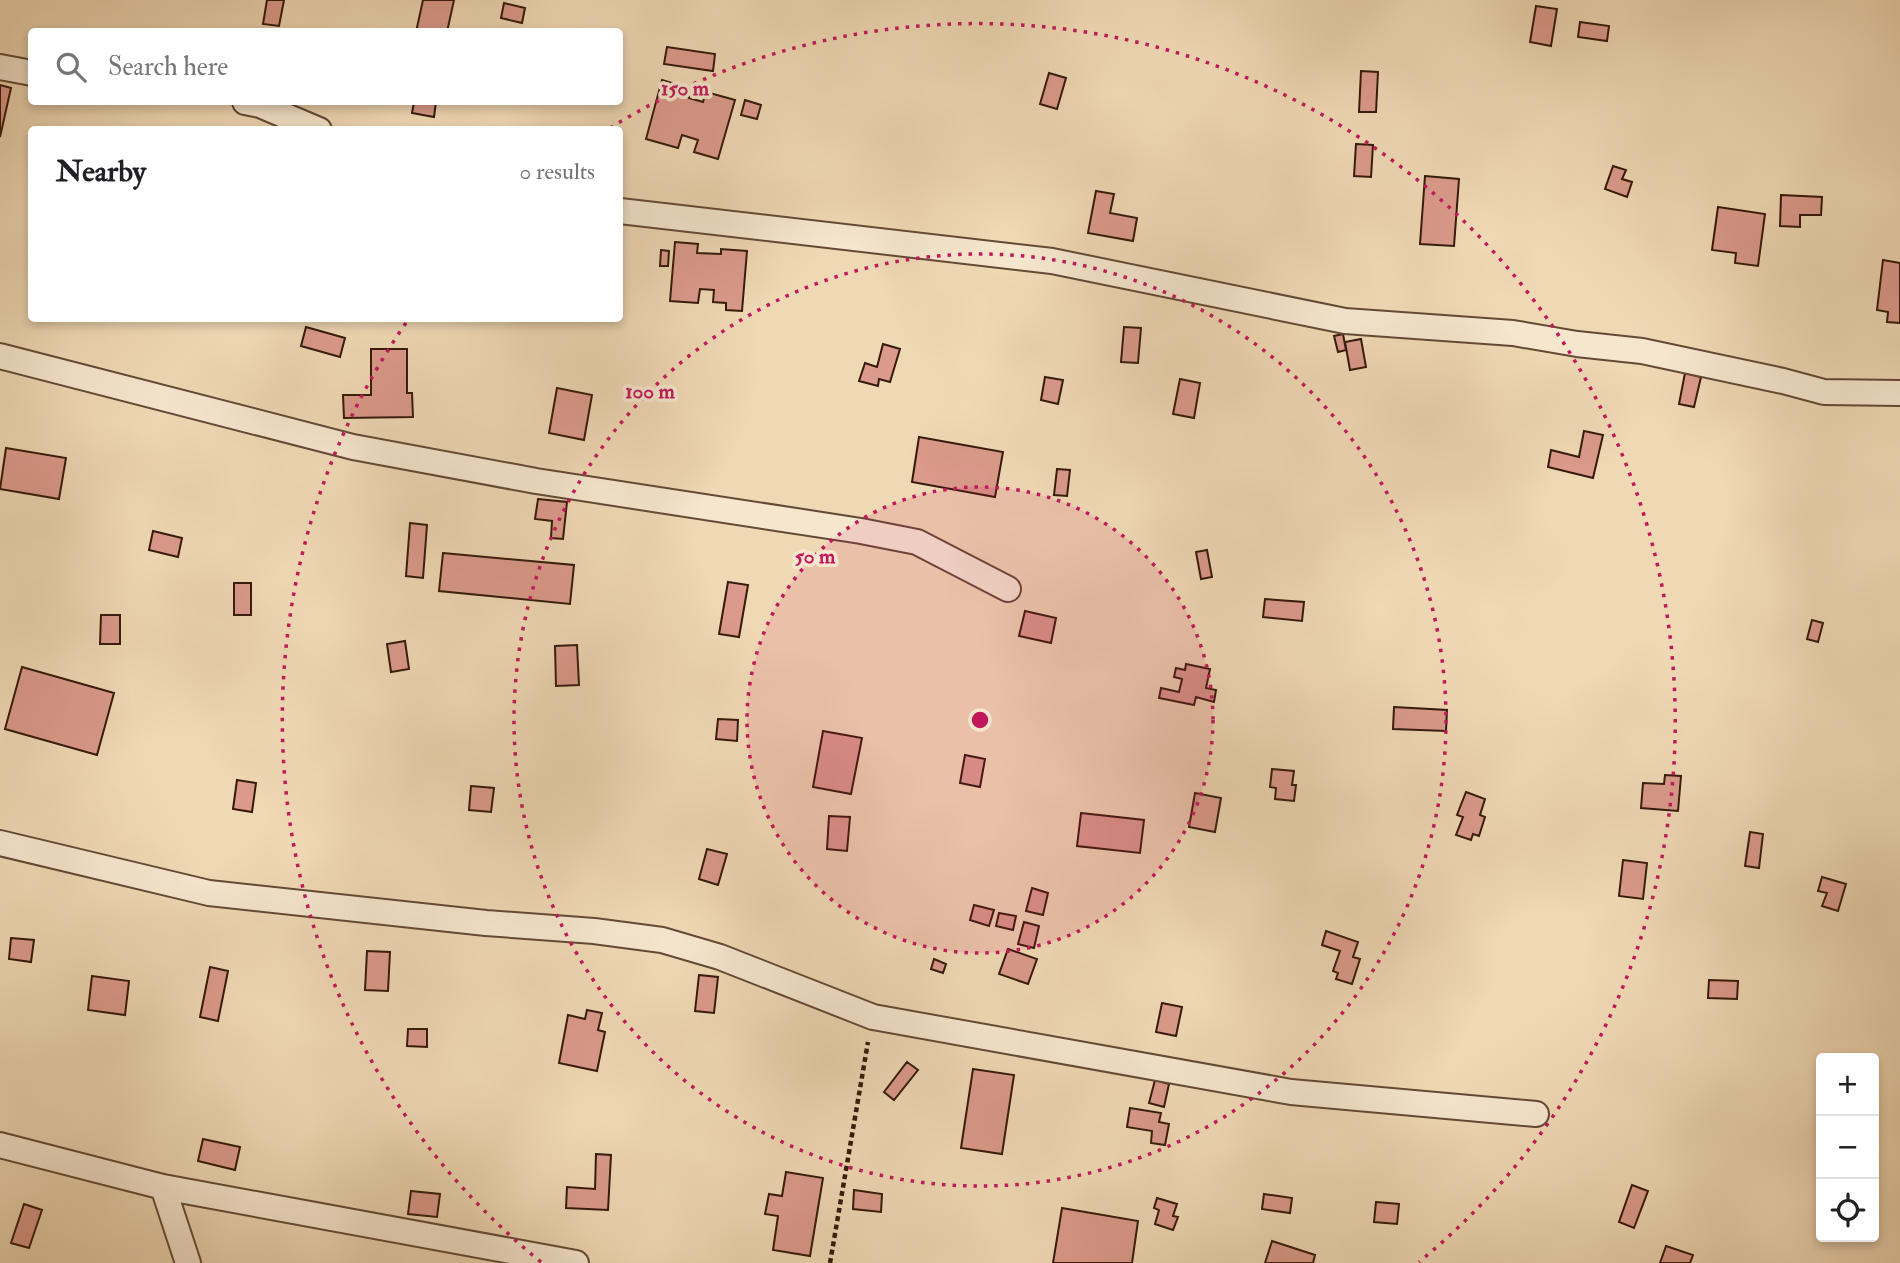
<!DOCTYPE html>
<meta charset="utf-8">
<style>
body{margin:0;font-family:"IM FELL Double Pica",serif;background:#f6f6f6;color:#202124}
.controls{position:absolute;right:21px;bottom:21px;display:grid;overflow:hidden;border-radius:7px;box-shadow:0 4px 10px #0003}
.controls button{width:63px;height:63px;display:grid;place-items:center;padding:0;border:0;border-bottom:2px solid #e0e0e0;background:#fff;color:#202124;font:35px sans-serif}
.list{margin:0;padding:0;list-style:none}
h2{display:flex;justify-content:space-between;align-items:center;height:91px;margin:0;padding:0 28px;font-size:30px}
h2 small{font-size:23px;font-weight:400;color:#757577}
.icon{flex:none;width:38px;height:38px;fill:none;stroke:currentColor;stroke-width:2;stroke-linecap:round;stroke-linejoin:round}
.map{position:relative;flex:none;width:1900px;height:1263px;overflow:hidden}
.search{position:absolute;background:#fff;box-shadow:0 4px 10px #0003;left:28px;top:28px;width:595px;height:77px;display:flex;align-items:center;gap:18px;box-sizing:border-box;padding:0 24px;border-radius:7px;color:#757577;font-size:26px}
.panel{position:absolute;background:#fff;box-shadow:0 4px 10px #0003;left:28px;top:126px;width:595px;height:196px;border-radius:7px}
.map>svg:first-child{display:block}
.building{fill:#db9a8b;stroke:#35190b;stroke-width:2}
.lines{fill:none;stroke-linecap:round;stroke-linejoin:round}
.minor-casing{stroke:#644935;stroke-width:28}
.path{stroke:#35190b;stroke-width:4.5;stroke-dasharray:5 3.5;stroke-linecap:butt}
.minor{stroke:#f5e6ce;stroke-width:24}
.ring{fill:none;stroke:#c2185b;stroke-width:3.5;stroke-dasharray:3.5 7}
.centre{fill:#c2185b;stroke:#f5e6ce;stroke-width:3.5}
.ring-label{font-size:21px;text-anchor:middle;font-weight:bold;fill:#c2185b;stroke:#f5e6ce;stroke-width:7;stroke-linejoin:round;paint-order:stroke}
</style>
<div class="map">
<svg width="1900" height="1263" viewBox="0 0 1900 1263">
<rect width="100%" height="100%" fill="#efd8b4"/>
<filter id="stains"><feTurbulence type="fractalNoise" baseFrequency=".00286" numOctaves="4"/><feColorMatrix values="0 0 0 0 .2 0 0 0 0 .09 0 0 0 0 .02 0 0 0 .5 -.17"/></filter>
<radialGradient id="worn" r=".72"><stop offset=".6" stop-color="#630" stop-opacity="0"/><stop offset="1" stop-color="#630" stop-opacity=".3"/></radialGradient>
<path class="building" d="M 267,0 L 284,0 L 279,26 L 263,24 Z
M 423,0 L 454,0 L 447,32 L 416,32 Z
M 504,3 L 525,8 L 522,23 L 501,18 Z
M 1536,6 L 1557,9 L 1551,46 L 1530,42 Z
M 1580,22 L 1609,26 L 1607,41 L 1578,37 Z
M 667,47 L 715,54 L 713,71 L 664,64 Z
M 1361,71 L 1378,72 L 1376,112 L 1359,112 Z
M 1049,73 L 1066,78 L 1057,109 L 1040,104 Z
M 662,80 L 691,89 L 689,98 L 703,102 L 706,92 L 735,100 L 718,159 L 694,152 L 698,140 L 682,135 L 678,148 L 646,139 Z
M 0,85 L 11,88 L 0,137 Z
M 745,100 L 761,105 L 757,119 L 741,115 Z
M 414,102 L 436,102 L 434,117 L 412,113 Z
M 1356,144 L 1373,145 L 1371,177 L 1354,176 Z
M 1613,166 L 1626,170 L 1622,179 L 1632,182 L 1627,197 L 1605,189 Z
M 1425,176 L 1459,179 L 1454,246 L 1420,244 Z
M 1096,191 L 1114,194 L 1110,213 L 1137,218 L 1133,241 L 1088,233 Z
M 1781,195 L 1822,197 L 1821,215 L 1800,215 L 1800,227 L 1780,226 Z
M 1718,207 L 1765,214 L 1758,266 L 1735,263 L 1736,253 L 1712,250 Z
M 675,242 L 698,244 L 697,253 L 721,254 L 721,249 L 747,251 L 742,311 L 726,310 L 726,303 L 713,302 L 714,290 L 700,289 L 698,303 L 670,301 Z
M 661,250 L 669,251 L 668,266 L 660,266 Z
M 1883,260 L 1900,263 L 1900,323 L 1887,322 L 1888,312 L 1877,310 Z
M 306,327 L 345,338 L 340,357 L 301,346 Z
M 1124,327 L 1141,328 L 1138,363 L 1121,362 Z
M 1343,334 L 1346,350 L 1338,352 L 1334,336 Z
M 1361,339 L 1366,367 L 1350,370 L 1345,342 Z
M 883,344 L 900,349 L 890,382 L 879,379 L 878,386 L 859,381 L 865,363 L 877,367 Z
M 371,349 L 407,349 L 407,393 L 412,393 L 413,417 L 344,418 L 343,395 L 371,395 Z
M 1685,373 L 1701,377 L 1694,407 L 1679,404 Z
M 1045,377 L 1063,380 L 1058,404 L 1041,400 Z
M 1180,379 L 1200,383 L 1194,418 L 1173,414 Z
M 557,388 L 592,395 L 584,440 L 549,433 Z
M 1584,431 L 1603,435 L 1593,478 L 1548,467 L 1551,450 L 1579,457 Z
M 919,437 L 1003,452 L 995,497 L 912,482 Z
M 6,448 L 66,458 L 59,499 L 0,489 Z
M 1057,469 L 1070,470 L 1067,496 L 1054,495 Z
M 538,499 L 567,502 L 563,539 L 551,538 L 552,521 L 535,519 Z
M 410,523 L 427,525 L 423,578 L 406,576 Z
M 153,531 L 182,538 L 178,557 L 149,550 Z
M 1207,550 L 1212,577 L 1201,579 L 1196,552 Z
M 443,553 L 574,565 L 570,604 L 439,591 Z
M 728,582 L 748,585 L 739,637 L 719,634 Z
M 234,583 L 251,583 L 251,615 L 234,615 Z
M 1265,599 L 1304,602 L 1302,621 L 1263,617 Z
M 1025,611 L 1056,618 L 1051,643 L 1019,636 Z
M 101,615 L 120,615 L 120,644 L 100,644 Z
M 1812,620 L 1823,623 L 1818,642 L 1807,639 Z
M 405,641 L 409,669 L 391,672 L 387,644 Z
M 577,645 L 579,685 L 556,686 L 555,646 Z
M 1186,664 L 1210,669 L 1206,688 L 1216,690 L 1214,702 L 1196,697 L 1194,705 L 1159,698 L 1161,688 L 1179,692 L 1182,679 L 1174,677 L 1176,668 L 1185,670 Z
M 22,667 L 114,693 L 97,755 L 5,729 Z
M 1394,707 L 1447,710 L 1446,731 L 1393,729 Z
M 718,719 L 738,720 L 737,741 L 716,739 Z
M 823,731 L 862,738 L 851,794 L 813,787 Z
M 965,755 L 985,759 L 980,787 L 960,783 Z
M 1272,769 L 1294,771 L 1292,785 L 1296,785 L 1294,801 L 1275,799 L 1276,788 L 1270,787 Z
M 1665,775 L 1681,776 L 1678,811 L 1641,808 L 1643,783 L 1664,784 Z
M 237,780 L 256,783 L 252,812 L 233,809 Z
M 471,786 L 494,788 L 491,812 L 469,810 Z
M 1466,792 L 1485,799 L 1480,815 L 1485,817 L 1479,836 L 1473,834 L 1471,840 L 1456,835 L 1463,817 L 1457,815 Z
M 1195,793 L 1221,798 L 1215,832 L 1189,827 Z
M 1081,813 L 1144,820 L 1140,853 L 1077,846 Z
M 829,816 L 850,817 L 847,851 L 827,849 Z
M 1750,832 L 1763,834 L 1759,868 L 1745,866 Z
M 707,849 L 727,854 L 718,885 L 699,879 Z
M 1623,860 L 1647,863 L 1643,899 L 1619,896 Z
M 1822,877 L 1846,884 L 1838,911 L 1822,906 L 1827,893 L 1818,891 Z
M 1032,888 L 1048,893 L 1043,915 L 1026,911 Z
M 974,905 L 994,910 L 989,926 L 970,920 Z
M 999,913 L 1016,916 L 1013,930 L 996,926 Z
M 1024,922 L 1039,926 L 1034,948 L 1018,944 Z
M 1326,931 L 1358,942 L 1353,957 L 1360,959 L 1352,984 L 1336,979 L 1338,973 L 1333,971 L 1340,951 L 1322,945 Z
M 11,938 L 34,940 L 31,962 L 9,959 Z
M 1008,949 L 1037,959 L 1028,984 L 999,974 Z
M 367,951 L 390,952 L 388,991 L 365,990 Z
M 934,959 L 946,964 L 943,973 L 931,969 Z
M 210,967 L 228,971 L 218,1021 L 200,1017 Z
M 699,975 L 718,977 L 714,1013 L 695,1011 Z
M 92,976 L 129,981 L 125,1015 L 88,1010 Z
M 1709,980 L 1738,981 L 1737,999 L 1708,998 Z
M 1162,1003 L 1182,1007 L 1176,1036 L 1156,1032 Z
M 587,1010 L 602,1013 L 598,1030 L 605,1032 L 597,1071 L 559,1063 L 568,1015 L 585,1019 Z
M 408,1029 L 427,1029 L 427,1047 L 407,1046 Z
M 907,1062 L 918,1070 L 894,1100 L 884,1092 Z
M 973,1069 L 1014,1075 L 1002,1154 L 961,1148 Z
M 1155,1080 L 1169,1084 L 1164,1107 L 1149,1103 Z
M 1130,1108 L 1161,1113 L 1159,1122 L 1169,1124 L 1165,1145 L 1151,1143 L 1152,1131 L 1127,1127 Z
M 203,1139 L 240,1147 L 235,1170 L 198,1161 Z
M 596,1154 L 611,1155 L 608,1210 L 566,1208 L 567,1187 L 595,1189 Z
M 786,1172 L 823,1178 L 810,1256 L 773,1250 L 778,1216 L 765,1214 L 769,1194 L 782,1196 Z
M 1632,1185 L 1648,1191 L 1634,1228 L 1619,1222 Z
M 854,1190 L 882,1194 L 881,1212 L 853,1209 Z
M 411,1191 L 440,1194 L 437,1217 L 408,1214 Z
M 1264,1194 L 1292,1198 L 1290,1213 L 1262,1209 Z
M 1157,1198 L 1177,1204 L 1173,1216 L 1178,1217 L 1173,1230 L 1155,1224 L 1159,1210 L 1154,1208 Z
M 1376,1202 L 1399,1204 L 1397,1224 L 1374,1222 Z
M 24,1204 L 42,1210 L 29,1248 L 11,1243 Z
M 1062,1208 L 1138,1221 L 1132,1263 L 1053,1263 Z
M 1272,1241 L 1315,1255 L 1313,1263 L 1265,1263 Z
M 1666,1246 L 1693,1255 L 1690,1263 L 1660,1263 Z"/>
<g class="lines">
<g class="minor-casing">
<path id="minor" d="M 0,67 L 32,73
M 245,102 L 260,105 L 319,130
M 620,211 L 1052,261 L 1345,321 L 1513,333 L 1577,344 L 1642,351 L 1783,381 L 1824,392 L 1900,393
M 0,356 L 353,447 L 536,481 L 861,531 L 917,542 L 1008,589
M 0,843 L 209,893 L 486,923 L 594,931 L 662,940 L 720,957 L 873,1017 L 1291,1092 L 1536,1114
M 0,1145 L 163,1187 L 576,1263
M 163,1187 L 188,1263"/>
</g>
<path class="path" d="M 830,1263 L 868,1042"/>
<use href="#minor" class="minor"/>
</g>
<circle cx="980" cy="720" r="233" fill="#c2185b" fill-opacity=".12"/>
<g class="ring">
<circle cx="980" cy="720" r="233"/>
<circle cx="980" cy="720" r="466"/>
<path d="M541 1262A698 698 0 0 1 408 320M610 128A698 698 0 0 1 1419 1262"/>
</g>
<circle cx="980" cy="720" r="10" class="centre"/>
<g class="ring-label">
<text x="685" y="95">150 m</text>
<text x="650" y="398">100 m</text>
<text x="815" y="563">50 m</text>
</g>
<rect width="100%" height="100%" filter="url(#stains)"/>
<rect width="100%" height="100%" fill="url(#worn)"/>
</svg>
<div class="controls">
<button>+</button>
<button>−</button>
<button><svg class="icon" aria-label="locate" viewBox="0 0 24 24"><circle cx="12" cy="12" r="6"/><path d="M12 2v4M12 18v4M2 12h4M18 12h4"/></svg></button>
</div>
<div class="search"><svg class="icon" aria-label="search" viewBox="0 0 24 24"><circle cx="10" cy="10" r="6"/><path d="M15 15l6 6"/></svg>Search here</div>
<section class="panel">
<h2>Nearby<small>0 results</small></h2>
<ul class="list">
</ul>
</section>
</div>
